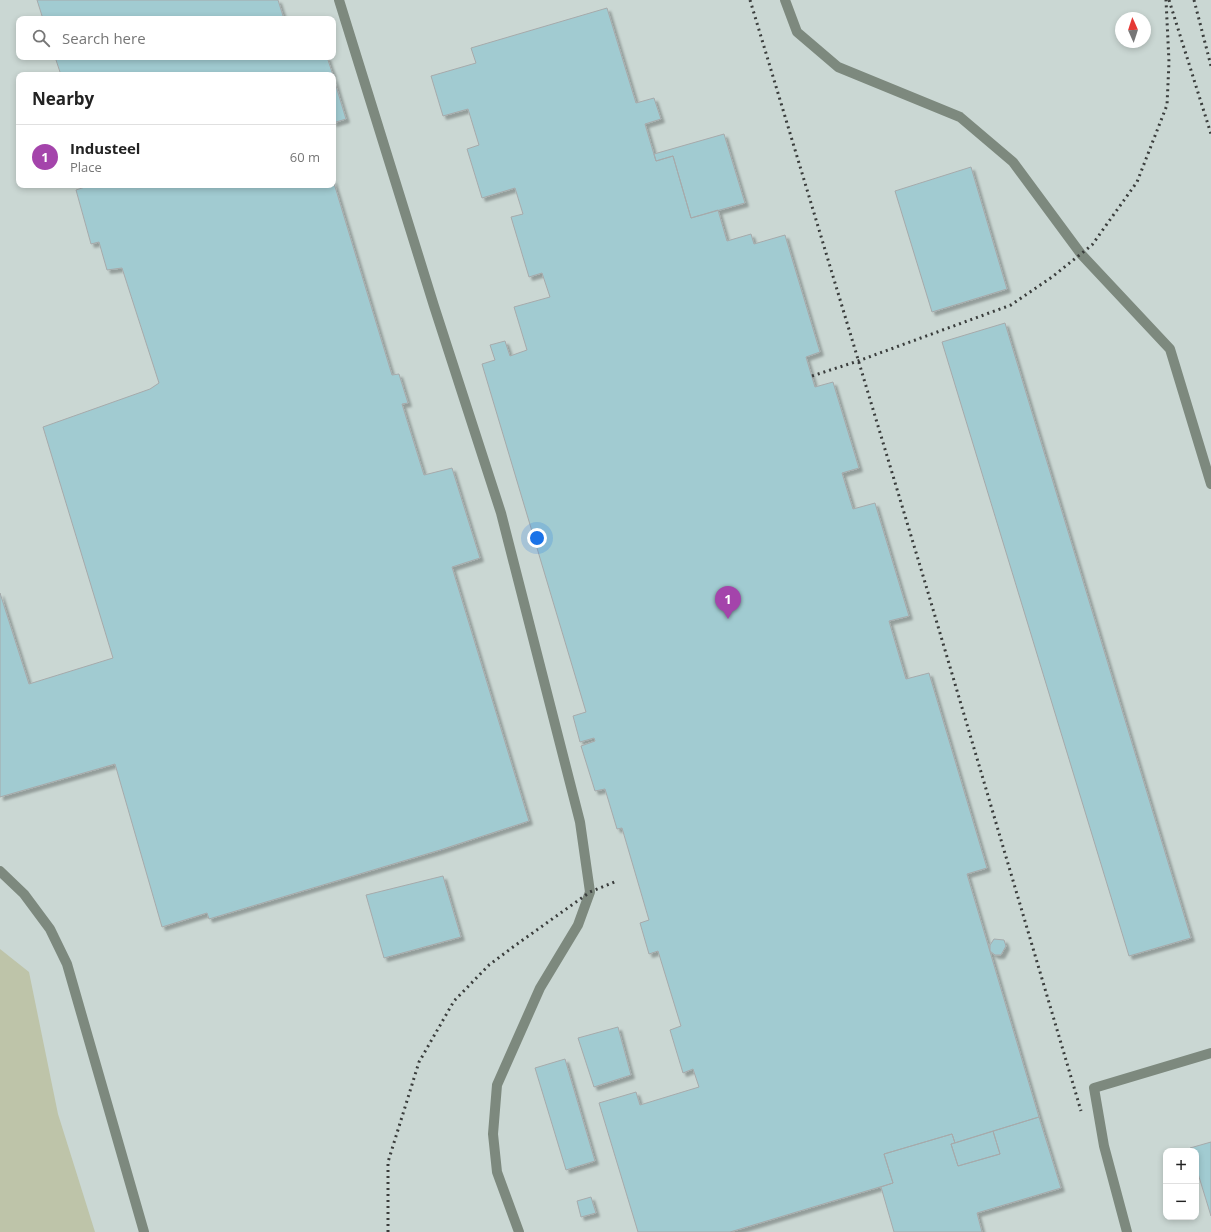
<!DOCTYPE html>
<meta charset="utf-8">
<style>
body{margin:0;font-family:"Open Sans",sans-serif;background:#f6f6f6;color:#222}
.controls{position:absolute;right:12px;bottom:12px;display:grid;overflow:hidden;border-radius:8px;box-shadow:0 2px 6px #0003}
.controls button{width:36px;height:36px;display:grid;place-items:center;padding:0;border:0;border-bottom:1px solid #e0e0e0;background:#fff;color:#222;font:20px sans-serif}
.compass{position:absolute;left:1115px;top:12px;width:36px;height:36px;border-radius:50%;background:#fff;box-shadow:0 2px 6px #0003;rotate:357deg}
.you{position:absolute;left:537px;top:538px;width:14px;height:14px;margin:-10px;border:3px solid #fff;border-radius:50%;background:#1a73e8;box-shadow:0 0 0 6px #1a73e833}
.badge{display:grid;place-items:center;width:26px;height:26px;border-radius:50%;background:#a444ab;color:#fff;font-size:13px;font-weight:700}
.pin{position:absolute;translate:-50% -33px;filter:drop-shadow(0 1px 2px #0008)}
.pin::after{content:'';position:absolute;top:21px;width:14px;height:12px;background:inherit;clip-path:polygon(0 0,100% 0,50% 100%)}
.list{margin:0;padding:0;list-style:none}
h2{display:flex;justify-content:space-between;align-items:center;height:52px;margin:0;padding:0 16px;font-size:17px}
h2 small{font-size:13px;font-weight:400;color:#767676}
.list li{display:grid;grid-template-columns:26px 1fr auto;gap:12px;align-items:center;box-sizing:border-box;height:64px;padding:0 16px;border-top:1px solid #e0e0e0}
.list b{display:block;font-size:15px;white-space:nowrap}
.list p{margin:0;font-size:13px;white-space:nowrap;color:#767676}
.list em{font-size:13px;font-style:normal;color:#767676}
.icon{flex:none;width:22px;height:22px;fill:none;stroke:currentColor;stroke-width:2;stroke-linecap:round;stroke-linejoin:round}
.map{position:relative;flex:none;width:1211px;height:1232px;overflow:hidden}
.search{position:absolute;background:#fff;box-shadow:0 2px 6px #0003;left:16px;top:16px;width:320px;height:44px;display:flex;align-items:center;gap:10px;box-sizing:border-box;padding:0 14px;border-radius:8px;color:#767676;font-size:15px}
.panel{position:absolute;background:#fff;box-shadow:0 2px 6px #0003;left:16px;top:72px;width:320px;height:116px;border-radius:8px}
.map>svg:first-child{display:block}
.built{fill:#cad7d3;fill-rule:evenodd}
.green{fill:#bec4a9}
.building{fill:#a1cbd1;stroke:#a6aaab;filter:url(#shadow)}
.lines{fill:none;stroke-linecap:round;stroke-linejoin:round}
.lane{stroke:#7d897e;stroke-width:10}
.rail{stroke:#3a3d3c;stroke-width:3;stroke-dasharray:2 4;stroke-linecap:butt}
</style>
<div class="map">
<svg width="1211" height="1232" viewBox="0 0 1211 1232">
<defs>
<filter id="shadow"><feDropShadow dx="3.5" dy="3.5" stdDeviation="1" flood-color="#0004"/></filter>
</defs>
<rect width="100%" height="100%" fill="#dce0df"/>
<path class="built" d="M 0,0 L 1211,0 L 1211,1232 L 59,1232 L 0,1064 ZM 1121,18 L 1145,18 L 1145,42 L 1121,42 ZM 19,19 L 333,19 L 333,57 L 19,57 ZM 19,75 L 333,75 L 333,185 L 19,185 ZM 1166,1151 L 1196,1151 L 1196,1217 L 1166,1217 Z"/>
<path class="green" d="M 0,949 L 29,972 L 58,1114 L 95,1232 L 0,1232 Z"/>
<path class="building" d="M 37,0 L 278,0 L 284,19 L 43,19 Z
M 607,8 L 636,103 L 654,98 L 661,119 L 645,124 L 656,161 L 673,156 L 691,218 L 718,210 L 727,241 L 751,234 L 754,244 L 785,235 L 820,352 L 806,357 L 815,387 L 833,382 L 859,468 L 842,473 L 853,509 L 875,503 L 909,616 L 889,621 L 906,679 L 929,673 L 987,868 L 967,874 L 1039,1117 L 955,1143 L 952,1134 L 884,1154 L 893,1183 L 730,1232 L 638,1232 L 599,1103 L 636,1092 L 640,1105 L 699,1087 L 693,1069 L 683,1073 L 670,1030 L 681,1026 L 658,951 L 649,954 L 640,923 L 649,920 L 622,828 L 617,829 L 605,789 L 595,791 L 581,746 L 595,741 L 594,738 L 580,742 L 573,716 L 586,712 L 482,364 L 495,360 L 490,345 L 505,341 L 510,356 L 527,350 L 514,307 L 550,297 L 542,273 L 529,277 L 511,217 L 523,214 L 515,188 L 482,198 L 467,149 L 479,145 L 468,109 L 443,116 L 431,76 L 476,63 L 471,48 Z
M 55,57 L 327,57 L 333,75 L 61,75 Z
M 333,76 L 346,119 L 333,123 Z
M 724,134 L 745,203 L 691,218 L 673,156 L 656,161 L 654,154 Z
M 971,167 L 1007,289 L 932,312 L 895,191 Z
M 333,180 L 392,375 L 399,374 L 408,403 L 402,404 L 424,475 L 452,468 L 480,558 L 452,567 L 529,821 L 440,850 L 209,919 L 207,913 L 162,927 L 115,764 L 0,797 L 0,593 L 29,684 L 113,658 L 43,427 L 150,389 L 159,383 L 122,268 L 107,270 L 99,242 L 91,244 L 76,190 L 91,185 L 333,185 Z
M 1005,323 L 1191,938 L 1129,956 L 942,342 Z
M 443,876 L 461,937 L 384,958 L 366,895 Z
M 994,939 L 1004,940 L 1006,946 L 1001,955 L 995,955 L 990,951 L 990,945 Z
M 618,1027 L 631,1075 L 594,1087 L 578,1038 Z
M 565,1059 L 595,1161 L 566,1170 L 535,1068 Z
M 1039,1117 L 1061,1188 L 977,1213 L 982,1232 L 894,1232 L 881,1187 L 893,1183 L 884,1154 L 952,1134 L 955,1143 L 951,1144 L 958,1166 L 1000,1154 L 993,1131 Z
M 993,1131 L 1000,1154 L 958,1166 L 951,1144 Z
M 1211,1142 L 1211,1216 L 1196,1167 L 1196,1151 L 1191,1151 L 1190,1148 Z
M 591,1197 L 596,1213 L 581,1217 L 577,1201 Z"/>
<g class="lines">
<path class="lane" d="M 339,0 L 434,306 L 501,513 L 580,822 L 590,892 L 578,925 L 540,988 L 497,1085 L 493,1134 L 497,1172 L 519,1232
M 785,0 L 797,32 L 838,67 L 960,117 L 1013,162 L 1081,254 L 1170,349 L 1211,484
M 0,871 L 24,894 L 50,929 L 67,964 L 144,1232
M 1127,1232 L 1104,1146 L 1094,1088 L 1211,1053"/>
<path class="rail" d="M 750,0 L 927,589 L 1081,1111
M 1169,0 L 1211,134
M 1194,0 L 1211,66
M 812,376 L 858,361 L 1011,305 L 1052,277 L 1092,245 L 1137,182 L 1167,105 L 1169,62 L 1166,0
M 388,1232 L 388,1162 L 419,1062 L 454,1001 L 489,965 L 513,947 L 590,892 L 617,881"/>
</g>
</svg>
<div class="controls">
<button>+</button>
<button>−</button>
</div>
<svg class="compass" viewBox="-18 -18 36 36"><path d="M0-13l5 13h-10z" fill="#e53935"/><path d="M0 13l5-13h-10z" fill="#767676"/></svg>
<div class="you"></div>
<div class="pin badge" style="left:728px;top:619px">1</div>
<div class="search"><svg class="icon" aria-label="search" viewBox="0 0 24 24"><circle cx="10" cy="10" r="6"/><path d="M15 15l6 6"/></svg>Search here</div>
<section class="panel">
<h2>Nearby<small></small></h2>
<ul class="list">
<li><span class="badge">1</span><div><b>Industeel</b><p>Place</p></div><em>60 m</em></li>
</ul>
</section>
</div>
